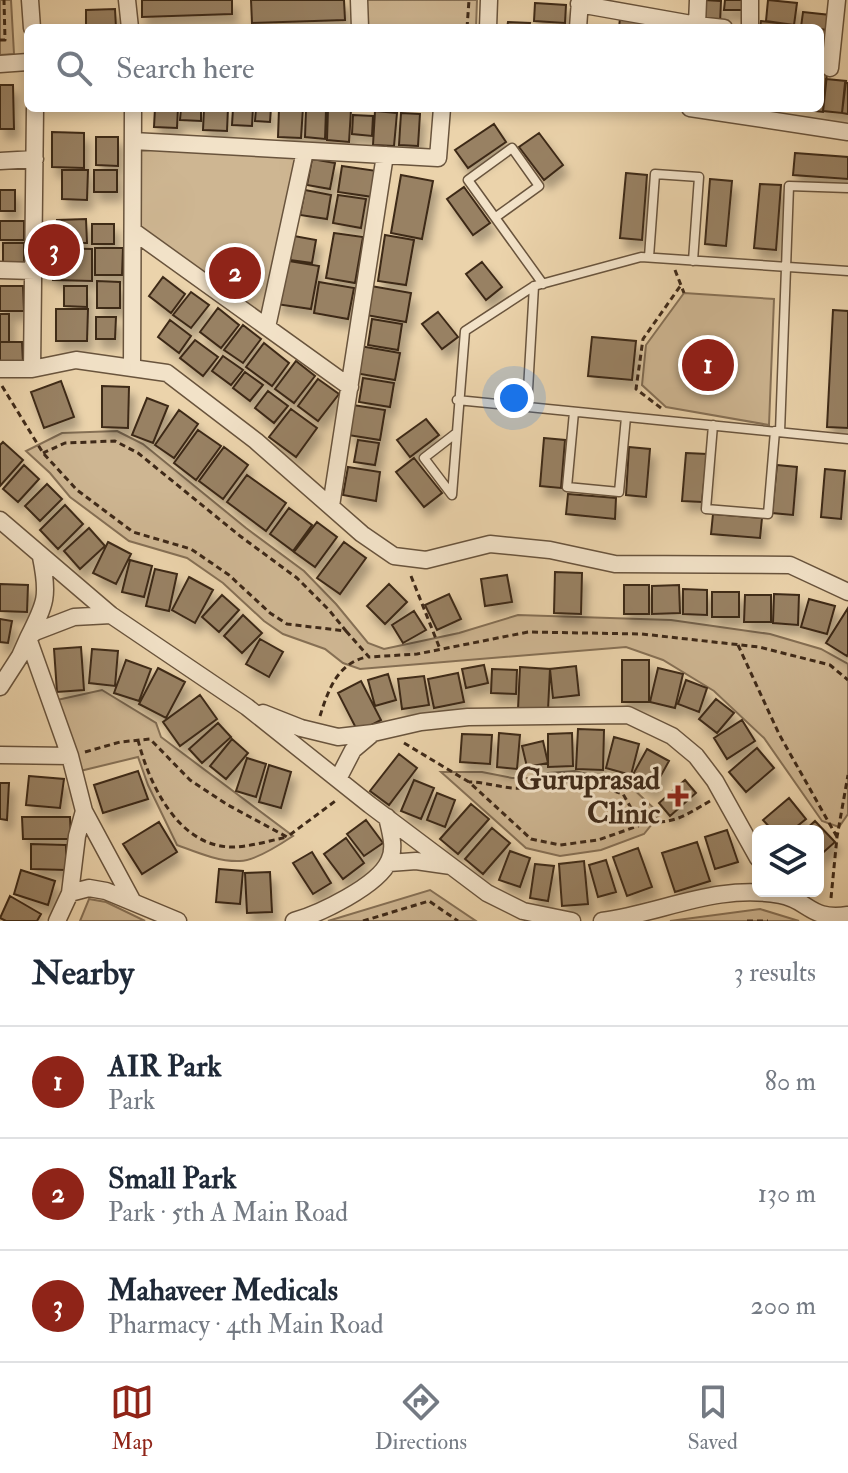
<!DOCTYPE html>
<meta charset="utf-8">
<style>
body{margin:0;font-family:"IM FELL Double Pica",serif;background:#f6f6f7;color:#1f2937}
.controls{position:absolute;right:24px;bottom:24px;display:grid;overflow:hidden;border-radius:12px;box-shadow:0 4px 12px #0003}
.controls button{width:72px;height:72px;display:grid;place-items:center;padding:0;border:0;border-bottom:2px solid #e0e1e3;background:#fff;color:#1f2937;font:40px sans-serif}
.you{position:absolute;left:514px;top:398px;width:28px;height:28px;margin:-20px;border:6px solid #fff;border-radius:50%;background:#1a73e8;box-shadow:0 0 0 12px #1a73e833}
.badge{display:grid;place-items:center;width:52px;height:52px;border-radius:50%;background:#8f2418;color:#fff;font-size:26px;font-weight:700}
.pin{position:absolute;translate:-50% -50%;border:4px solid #fff;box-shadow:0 2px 8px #0006}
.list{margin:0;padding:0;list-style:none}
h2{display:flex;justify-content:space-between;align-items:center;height:104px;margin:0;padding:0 32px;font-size:34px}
h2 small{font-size:26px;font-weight:400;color:#747a83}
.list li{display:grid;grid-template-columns:52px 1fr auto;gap:24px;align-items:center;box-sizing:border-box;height:112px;padding:0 32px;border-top:2px solid #e0e1e3}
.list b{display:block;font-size:30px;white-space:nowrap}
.list p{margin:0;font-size:26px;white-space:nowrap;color:#747a83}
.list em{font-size:26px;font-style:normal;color:#747a83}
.icon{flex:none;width:44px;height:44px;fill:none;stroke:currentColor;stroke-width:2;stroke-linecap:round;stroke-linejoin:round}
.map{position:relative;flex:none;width:848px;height:921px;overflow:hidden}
.search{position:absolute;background:#fff;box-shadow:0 4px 12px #0003;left:24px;right:24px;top:24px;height:88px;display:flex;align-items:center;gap:20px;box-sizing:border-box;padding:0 28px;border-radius:12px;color:#747a83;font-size:30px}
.sheet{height:440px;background:#fff}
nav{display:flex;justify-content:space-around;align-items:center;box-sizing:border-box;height:112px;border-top:2px solid #e0e1e3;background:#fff;font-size:22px;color:#747a83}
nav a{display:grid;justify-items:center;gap:4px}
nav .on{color:#8f2418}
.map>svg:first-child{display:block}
.green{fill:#ceb692;stroke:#867055;stroke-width:2}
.building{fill:#988164;stroke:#3e2918;stroke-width:2;filter:url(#shadow)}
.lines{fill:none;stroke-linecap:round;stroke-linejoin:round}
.lane-casing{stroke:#69543d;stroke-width:11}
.street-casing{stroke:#69543d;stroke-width:19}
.path{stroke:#3e2918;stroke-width:3;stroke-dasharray:6 4;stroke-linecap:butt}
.lane{stroke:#f2e2c8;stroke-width:8}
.street{stroke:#f2e2c8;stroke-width:16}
.poi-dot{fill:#8f2418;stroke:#f2e2c8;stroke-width:3}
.labels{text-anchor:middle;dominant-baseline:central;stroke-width:6;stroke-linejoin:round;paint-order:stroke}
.poi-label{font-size:30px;font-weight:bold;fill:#3e2918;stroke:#f2e2c8;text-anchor:end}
</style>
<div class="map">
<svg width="848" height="921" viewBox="0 0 848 921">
<defs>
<filter id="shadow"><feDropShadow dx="5" dy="9" stdDeviation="4" flood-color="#0004"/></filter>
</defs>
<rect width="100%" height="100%" fill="#ebd3ab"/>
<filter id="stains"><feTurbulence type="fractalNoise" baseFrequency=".0025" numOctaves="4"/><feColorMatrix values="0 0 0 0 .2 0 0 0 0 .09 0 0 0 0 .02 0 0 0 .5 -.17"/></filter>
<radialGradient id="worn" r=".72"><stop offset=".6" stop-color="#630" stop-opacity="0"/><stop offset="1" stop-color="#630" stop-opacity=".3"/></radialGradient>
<path class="green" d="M 0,0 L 11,0 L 14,54 L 0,55 Z
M 364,0 L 477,0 L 476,28 L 365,28 Z
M 133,141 L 305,151 L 267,327 L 133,231 Z
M 684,293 L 774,299 L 769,425 L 666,407 L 642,385 L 646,345 Z
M 117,431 L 143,444 L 246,528 L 304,571 L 336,604 L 368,643 L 384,649 L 459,633 L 518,615 L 671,620 L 770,634 L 821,649 L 848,664 L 848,814 L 839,827 L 822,821 L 764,738 L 714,691 L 663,660 L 626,647 L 360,669 L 343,663 L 325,649 L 283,634 L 264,621 L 223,583 L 187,558 L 129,541 L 70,497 L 50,473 L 26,451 L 62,433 Z
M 102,690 L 156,723 L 161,737 L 293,836 C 281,844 254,861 240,861 C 219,862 196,852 177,845 L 148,785 L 138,757 L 80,771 L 57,700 Z
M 575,771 L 629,785 L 660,814 L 644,834 L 601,850 L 560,856 L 526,848 L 441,772 L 482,772 L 512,778 L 529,778 L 548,773 Z
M 430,890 L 476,921 L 328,921 Z
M 89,899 L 106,902 L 145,921 L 80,921 Z
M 760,909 L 799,921 L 670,921 Z"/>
<path class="building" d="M 142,0 L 232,0 L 232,14 L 142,17 Z
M 251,0 L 344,0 L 345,20 L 252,23 Z
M 704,0 L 721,1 L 720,23 L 703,22 Z
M 725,0 L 744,0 L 744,10 L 724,10 Z
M 768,0 L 797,3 L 794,25 L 766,21 Z
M 535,3 L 566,5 L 565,23 L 534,21 Z
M 115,9 L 116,28 L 86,28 L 86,10 Z
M 803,12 L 830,15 L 828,30 L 801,27 Z
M 620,18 L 644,21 L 643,28 L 619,28 Z
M 761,21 L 794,25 L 793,28 L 760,28 Z
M 508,22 L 530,23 L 529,28 L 507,28 Z
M 820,29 L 828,30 L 825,55 L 820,55 Z
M 820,73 L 827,74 L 823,112 L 796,109 L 820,108 Z
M 826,79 L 846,81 L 842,113 L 823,111 Z
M 845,83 L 848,83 L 848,114 L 842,113 Z
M 0,85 L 13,85 L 14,129 L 0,129 Z
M 155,108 L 178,108 L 177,128 L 154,127 Z
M 181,108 L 201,108 L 201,121 L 180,120 Z
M 204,108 L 228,108 L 227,131 L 203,130 Z
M 233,108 L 253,108 L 252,126 L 232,125 Z
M 256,108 L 271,108 L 270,122 L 255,121 Z
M 279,108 L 303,108 L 301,138 L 278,137 Z
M 306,109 L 326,110 L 325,139 L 305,137 Z
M 328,109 L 351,110 L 349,142 L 327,140 Z
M 375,111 L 397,113 L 394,146 L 373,145 Z
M 401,113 L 420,114 L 418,146 L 399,145 Z
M 353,115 L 373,116 L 372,136 L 352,134 Z
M 494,124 L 506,142 L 468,168 L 455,150 Z
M 52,132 L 84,133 L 84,168 L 52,167 Z
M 539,133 L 563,165 L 544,180 L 519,147 Z
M 96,137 L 118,137 L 118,166 L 96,165 Z
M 795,153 L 848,157 L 848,179 L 793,175 Z
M 312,159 L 335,163 L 330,189 L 307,185 Z
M 342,166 L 377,171 L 373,197 L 338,192 Z
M 62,170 L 88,170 L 87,200 L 62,199 Z
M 94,170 L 117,170 L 117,192 L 94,192 Z
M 626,173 L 647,175 L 642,240 L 620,238 Z
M 401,175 L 433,181 L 422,239 L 391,233 Z
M 710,179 L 732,181 L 726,246 L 705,244 Z
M 760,184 L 781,185 L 776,250 L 754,248 Z
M 464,187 L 490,223 L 473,235 L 447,199 Z
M 0,190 L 15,190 L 15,211 L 0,211 Z
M 305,190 L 331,195 L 327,219 L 300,215 Z
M 338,195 L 366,199 L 361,228 L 333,223 Z
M 86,219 L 87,243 L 57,243 L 57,220 Z
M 0,221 L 24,221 L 24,240 L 0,240 Z
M 92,224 L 114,224 L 114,244 L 92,244 Z
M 334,233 L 363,237 L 355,283 L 326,278 Z
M 385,235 L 414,240 L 406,285 L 378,281 Z
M 294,236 L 316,240 L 312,263 L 290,260 Z
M 3,243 L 24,243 L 24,266 L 3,266 Z
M 54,248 L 92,249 L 92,281 L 53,280 Z
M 95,248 L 123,248 L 122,275 L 95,275 Z
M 283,260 L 319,266 L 311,309 L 276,304 Z
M 482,262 L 502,287 L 486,300 L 466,274 Z
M 163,277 L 185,294 L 171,313 L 149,296 Z
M 97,281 L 120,282 L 120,308 L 97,308 Z
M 319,282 L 354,288 L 348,319 L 314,313 Z
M 0,286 L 23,286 L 24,311 L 0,311 Z
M 64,286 L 87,286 L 87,307 L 64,306 Z
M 371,286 L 411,293 L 406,322 L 366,315 Z
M 191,292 L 209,305 L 191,328 L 173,315 Z
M 218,308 L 239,325 L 221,348 L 200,332 Z
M 56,309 L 88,309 L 87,341 L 56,341 Z
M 833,310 L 848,311 L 848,428 L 827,427 Z
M 438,312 L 458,337 L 442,349 L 422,324 Z
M 0,314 L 9,314 L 9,342 L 0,342 Z
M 96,317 L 116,317 L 115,339 L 96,339 Z
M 372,319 L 402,324 L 398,350 L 368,345 Z
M 170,320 L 191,336 L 179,353 L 158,337 Z
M 243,325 L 261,339 L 243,363 L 224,350 Z
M 592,337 L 636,341 L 632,380 L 588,376 Z
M 195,340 L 218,357 L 203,376 L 180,358 Z
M 0,342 L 22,342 L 23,363 L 0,363 Z
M 264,343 L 289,363 L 272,386 L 246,367 Z
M 360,346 L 400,353 L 395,380 L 355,373 Z
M 223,356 L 243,370 L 231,385 L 212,371 Z
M 296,361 L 315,376 L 294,403 L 275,389 Z
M 245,372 L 263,385 L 250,401 L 233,388 Z
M 363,378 L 394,383 L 390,407 L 359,402 Z
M 318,379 L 339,394 L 318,421 L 298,406 Z
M 61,381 L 74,417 L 44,428 L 31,392 Z
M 102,386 L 129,387 L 128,428 L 102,427 Z
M 268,391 L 288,406 L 274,423 L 255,408 Z
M 147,398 L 168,406 L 153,443 L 132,435 Z
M 353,405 L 385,410 L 380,440 L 348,435 Z
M 291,409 L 317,428 L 296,457 L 269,437 Z
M 179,410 L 198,424 L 174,458 L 155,445 Z
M 426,419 L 439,435 L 410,457 L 397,440 Z
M 198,430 L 221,446 L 196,480 L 174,463 Z
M 544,438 L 565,440 L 561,488 L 540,486 Z
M 358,440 L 379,443 L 375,465 L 354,462 Z
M 3,442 L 23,460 L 0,486 L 0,445 Z
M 224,447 L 248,465 L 223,499 L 199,481 Z
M 629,447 L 650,449 L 646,497 L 626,495 Z
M 686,453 L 707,454 L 702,502 L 682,501 Z
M 414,458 L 442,493 L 424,507 L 396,472 Z
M 24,465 L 39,479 L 18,502 L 3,489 Z
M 777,465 L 797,467 L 793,515 L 772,513 Z
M 348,467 L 380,472 L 376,501 L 343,495 Z
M 825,469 L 845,471 L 841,519 L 821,517 Z
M 247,475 L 286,503 L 266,531 L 227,502 Z
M 47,484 L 62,499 L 40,521 L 25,506 Z
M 568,494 L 616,498 L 615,519 L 566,514 Z
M 65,505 L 83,524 L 58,549 L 40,530 Z
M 289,508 L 312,525 L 293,551 L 270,534 Z
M 713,514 L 762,518 L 760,538 L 711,534 Z
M 317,522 L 337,537 L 315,567 L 294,552 Z
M 89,528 L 105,546 L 80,569 L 64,551 Z
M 108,542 L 131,554 L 116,584 L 93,573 Z
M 344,542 L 366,558 L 340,594 L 317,578 Z
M 130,560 L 152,566 L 144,597 L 122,592 Z
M 155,569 L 177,574 L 169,611 L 146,606 Z
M 555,572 L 582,573 L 581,614 L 554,613 Z
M 507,575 L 512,602 L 485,606 L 481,579 Z
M 189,577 L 213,590 L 195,623 L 172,610 Z
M 0,584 L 28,585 L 27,612 L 0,611 Z
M 389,584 L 407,602 L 385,624 L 367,606 Z
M 624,585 L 649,585 L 649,614 L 624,614 Z
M 679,585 L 680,613 L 652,614 L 652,586 Z
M 683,589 L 707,590 L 707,615 L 683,614 Z
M 712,592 L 739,592 L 739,617 L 712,617 Z
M 449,594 L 461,619 L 437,630 L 425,605 Z
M 774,594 L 799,595 L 798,625 L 773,623 Z
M 222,595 L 239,610 L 219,632 L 202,617 Z
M 745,595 L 771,595 L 771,622 L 744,622 Z
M 809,599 L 835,606 L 827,634 L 801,627 Z
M 848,608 L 848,654 L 847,656 L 826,643 Z
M 414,611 L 426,630 L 403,643 L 392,625 Z
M 243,615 L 262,633 L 242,653 L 224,636 Z
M 0,619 L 12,621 L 8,643 L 0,642 Z
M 260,639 L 283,652 L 269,677 L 246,664 Z
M 81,647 L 84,690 L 57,692 L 54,649 Z
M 92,649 L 118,651 L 115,686 L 89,683 Z
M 126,660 L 151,669 L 139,701 L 114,693 Z
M 622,660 L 649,660 L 649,702 L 622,702 Z
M 484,665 L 488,683 L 466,688 L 462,669 Z
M 576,666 L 579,695 L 553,698 L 550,669 Z
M 520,667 L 550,669 L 548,710 L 518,709 Z
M 158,668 L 185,682 L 166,718 L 139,704 Z
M 658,668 L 683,674 L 675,708 L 650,702 Z
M 492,669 L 517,670 L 516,694 L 491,693 Z
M 458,673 L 464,702 L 434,708 L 428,679 Z
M 388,674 L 396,700 L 375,706 L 368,680 Z
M 424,676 L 429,705 L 402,709 L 398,679 Z
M 686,680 L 707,688 L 699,712 L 678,704 Z
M 361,681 L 381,720 L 358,732 L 338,693 Z
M 200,695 L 217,719 L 180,746 L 163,722 Z
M 716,699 L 734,713 L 717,733 L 699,719 Z
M 742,720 L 755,741 L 727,759 L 714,738 Z
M 218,723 L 231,737 L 202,763 L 189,749 Z
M 578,729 L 604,730 L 603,770 L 576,769 Z
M 499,733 L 520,735 L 517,769 L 497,767 Z
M 572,733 L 573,766 L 548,767 L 548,734 Z
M 462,734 L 492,735 L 490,764 L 460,762 Z
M 614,737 L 639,744 L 631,775 L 606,768 Z
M 232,739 L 248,753 L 226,779 L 210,766 Z
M 543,741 L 548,763 L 527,767 L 522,746 Z
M 757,748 L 774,768 L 746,792 L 729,772 Z
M 647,749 L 669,761 L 653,790 L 631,778 Z
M 399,754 L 417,768 L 389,805 L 370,791 Z
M 247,758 L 266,764 L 256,797 L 236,791 Z
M 269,765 L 291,772 L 281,808 L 259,802 Z
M 138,771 L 148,799 L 103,813 L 94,785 Z
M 29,776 L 64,779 L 60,808 L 26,805 Z
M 414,780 L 434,788 L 421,819 L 401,811 Z
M 685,780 L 696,793 L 670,816 L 659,803 Z
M 0,783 L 9,783 L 7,820 L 0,819 Z
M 437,793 L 455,800 L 445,827 L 427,820 Z
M 789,798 L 806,819 L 791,831 L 773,831 L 763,820 Z
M 471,804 L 489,819 L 458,854 L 440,839 Z
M 22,817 L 70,817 L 71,839 L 23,839 Z
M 366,820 L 383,843 L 364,856 L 347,834 Z
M 815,821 L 835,842 L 818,857 L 818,831 L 804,831 Z
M 159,822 L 177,852 L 142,874 L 123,844 Z
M 492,828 L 510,843 L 483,874 L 465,859 Z
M 727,830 L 738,862 L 715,869 L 705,837 Z
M 346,838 L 364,863 L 343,879 L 324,854 Z
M 697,842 L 710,881 L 675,892 L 662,853 Z
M 31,844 L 66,845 L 66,870 L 31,869 Z
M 638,848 L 652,887 L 627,896 L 613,857 Z
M 510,851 L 530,858 L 520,887 L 499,880 Z
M 312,852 L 331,883 L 313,894 L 293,863 Z
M 606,860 L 616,892 L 598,897 L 589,865 Z
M 584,861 L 588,904 L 562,906 L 559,864 Z
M 535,864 L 554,866 L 548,901 L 530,898 Z
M 219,869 L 243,871 L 240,904 L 216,902 Z
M 21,870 L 55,881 L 48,905 L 14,894 Z
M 270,872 L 272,912 L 247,913 L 245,873 Z
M 10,896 L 41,914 L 37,921 L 6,921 L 0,918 Z"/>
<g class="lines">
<g class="lane-casing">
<path id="lane" d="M 496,217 L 539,186 L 512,148 L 468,180 L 543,284
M 649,257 L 655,174 L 699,177 L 693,261
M 457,400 L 848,439
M 527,407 L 534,286
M 574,412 L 567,487 L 619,492 L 626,417
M 713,425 L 706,509 L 768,514 L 775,431
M 780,432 L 789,186 L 848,188
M 455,434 L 424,458 L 452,495 L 465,331 L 534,286 L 641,257 L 848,271"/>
</g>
<g class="street-casing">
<path id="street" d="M 30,0 L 32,28
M 127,0 L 130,28
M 359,0 L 360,28
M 698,0 L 697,25 L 724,28
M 579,4 L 697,25
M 488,28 L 489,0
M 578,28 L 580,0
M 750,28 L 750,0
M 0,64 L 28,62
M 830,68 L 837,0
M 690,108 L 848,132
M 133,141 L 438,158 L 442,108
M 0,161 L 35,159
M 133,231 L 350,387
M 0,270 L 34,271
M 267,327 L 305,151
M 132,368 L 133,108
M 0,369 L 32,369 L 76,360 L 167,373 L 256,441 L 362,534 L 394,556 L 426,560 L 490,544 L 550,550 L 615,564 L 790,565 L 848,592
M 32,369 L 35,108
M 331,506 L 385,155
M 0,520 L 111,615 L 247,707 L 370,805 L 487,893 L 523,911 L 572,921
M 41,557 C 49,596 46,603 28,638 L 70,756 L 84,811 L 77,836 L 70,893
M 0,687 L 20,656 L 28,638 L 35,632 L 74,617 L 111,615
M 263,713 L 301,728 L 338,737 L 373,733 L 421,722 L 468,717 L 628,715 L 672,736 L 696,756 L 715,781 L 758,858
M 0,755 L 70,756
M 338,779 L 353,750 L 372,734
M 84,811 L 133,902
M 389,863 L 416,861 L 451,866
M 57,921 L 70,893 L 89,888 L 106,891 L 178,921
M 294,921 C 319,914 378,886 389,861 C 396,848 390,831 387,817
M 602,921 C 662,913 718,883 780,895 C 809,900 810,921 848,915"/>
</g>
<path class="path" d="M 467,28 L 469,0
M 0,40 L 5,40 L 4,0
M 675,270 L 684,293
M 2,386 L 43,453 L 77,490 L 133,532 L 191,549 L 229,575 L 270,613 L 287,624 L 346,631 L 329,610 L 297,578 L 240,536 L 138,453 L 115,441 L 65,443 L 43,453
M 661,408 L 636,389 L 643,339 L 681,285
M 411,576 L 440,649
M 346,631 L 369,657 L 417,654 L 528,632 L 642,634 L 759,647 L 830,665 L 848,680
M 738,645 L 779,734 L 837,837
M 320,716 C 328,691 337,663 367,657
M 138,740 C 149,784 178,846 231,847 C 249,847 269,841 287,837
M 404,743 L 469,782 L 531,839 L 560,845 L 598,840 L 638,826 L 639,822 L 623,794 C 599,786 576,779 550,783 C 537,785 526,789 513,788 C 498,787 484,782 469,782
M 85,752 L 120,742 L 150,739 L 190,780 L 228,805 L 287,837 L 338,799
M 639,822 C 674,824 681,818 710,801
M 831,898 L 837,837 L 848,775
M 363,921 L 429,901 L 458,921
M 747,921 L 768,921"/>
<use href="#lane" class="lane"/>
<use href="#street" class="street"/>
</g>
<path class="poi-dot" d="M674 784h8v8h8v8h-8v8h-8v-8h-8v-8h8z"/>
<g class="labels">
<g class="poi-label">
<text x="660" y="779">Guruprasad<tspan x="660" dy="34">Clinic</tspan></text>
</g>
</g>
<rect width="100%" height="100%" filter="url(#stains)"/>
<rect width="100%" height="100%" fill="url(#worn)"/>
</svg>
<div class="controls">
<button><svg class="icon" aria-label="layers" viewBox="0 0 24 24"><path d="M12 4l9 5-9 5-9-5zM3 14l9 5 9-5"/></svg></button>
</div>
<div class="you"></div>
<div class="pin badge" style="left:708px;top:365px">1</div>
<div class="pin badge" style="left:235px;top:273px">2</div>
<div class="pin badge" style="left:54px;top:250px">3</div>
<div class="search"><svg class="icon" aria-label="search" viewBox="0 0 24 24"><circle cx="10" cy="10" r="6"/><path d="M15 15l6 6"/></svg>Search here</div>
</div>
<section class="sheet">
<h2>Nearby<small>3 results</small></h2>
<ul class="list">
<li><span class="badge">1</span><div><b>AIR Park</b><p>Park</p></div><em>80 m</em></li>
<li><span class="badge">2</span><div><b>Small Park</b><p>Park · 5th A Main Road</p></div><em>130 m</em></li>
<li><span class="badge">3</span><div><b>Mahaveer Medicals</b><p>Pharmacy · 4th Main Road</p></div><em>200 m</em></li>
</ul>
</section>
<nav>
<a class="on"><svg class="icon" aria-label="map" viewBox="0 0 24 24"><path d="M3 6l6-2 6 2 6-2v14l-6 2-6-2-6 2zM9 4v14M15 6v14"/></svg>Map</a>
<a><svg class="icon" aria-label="directions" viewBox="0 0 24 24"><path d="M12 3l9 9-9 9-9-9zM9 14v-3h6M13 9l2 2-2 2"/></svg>Directions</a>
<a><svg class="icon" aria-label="saved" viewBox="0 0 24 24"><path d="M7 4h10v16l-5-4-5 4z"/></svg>Saved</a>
</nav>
